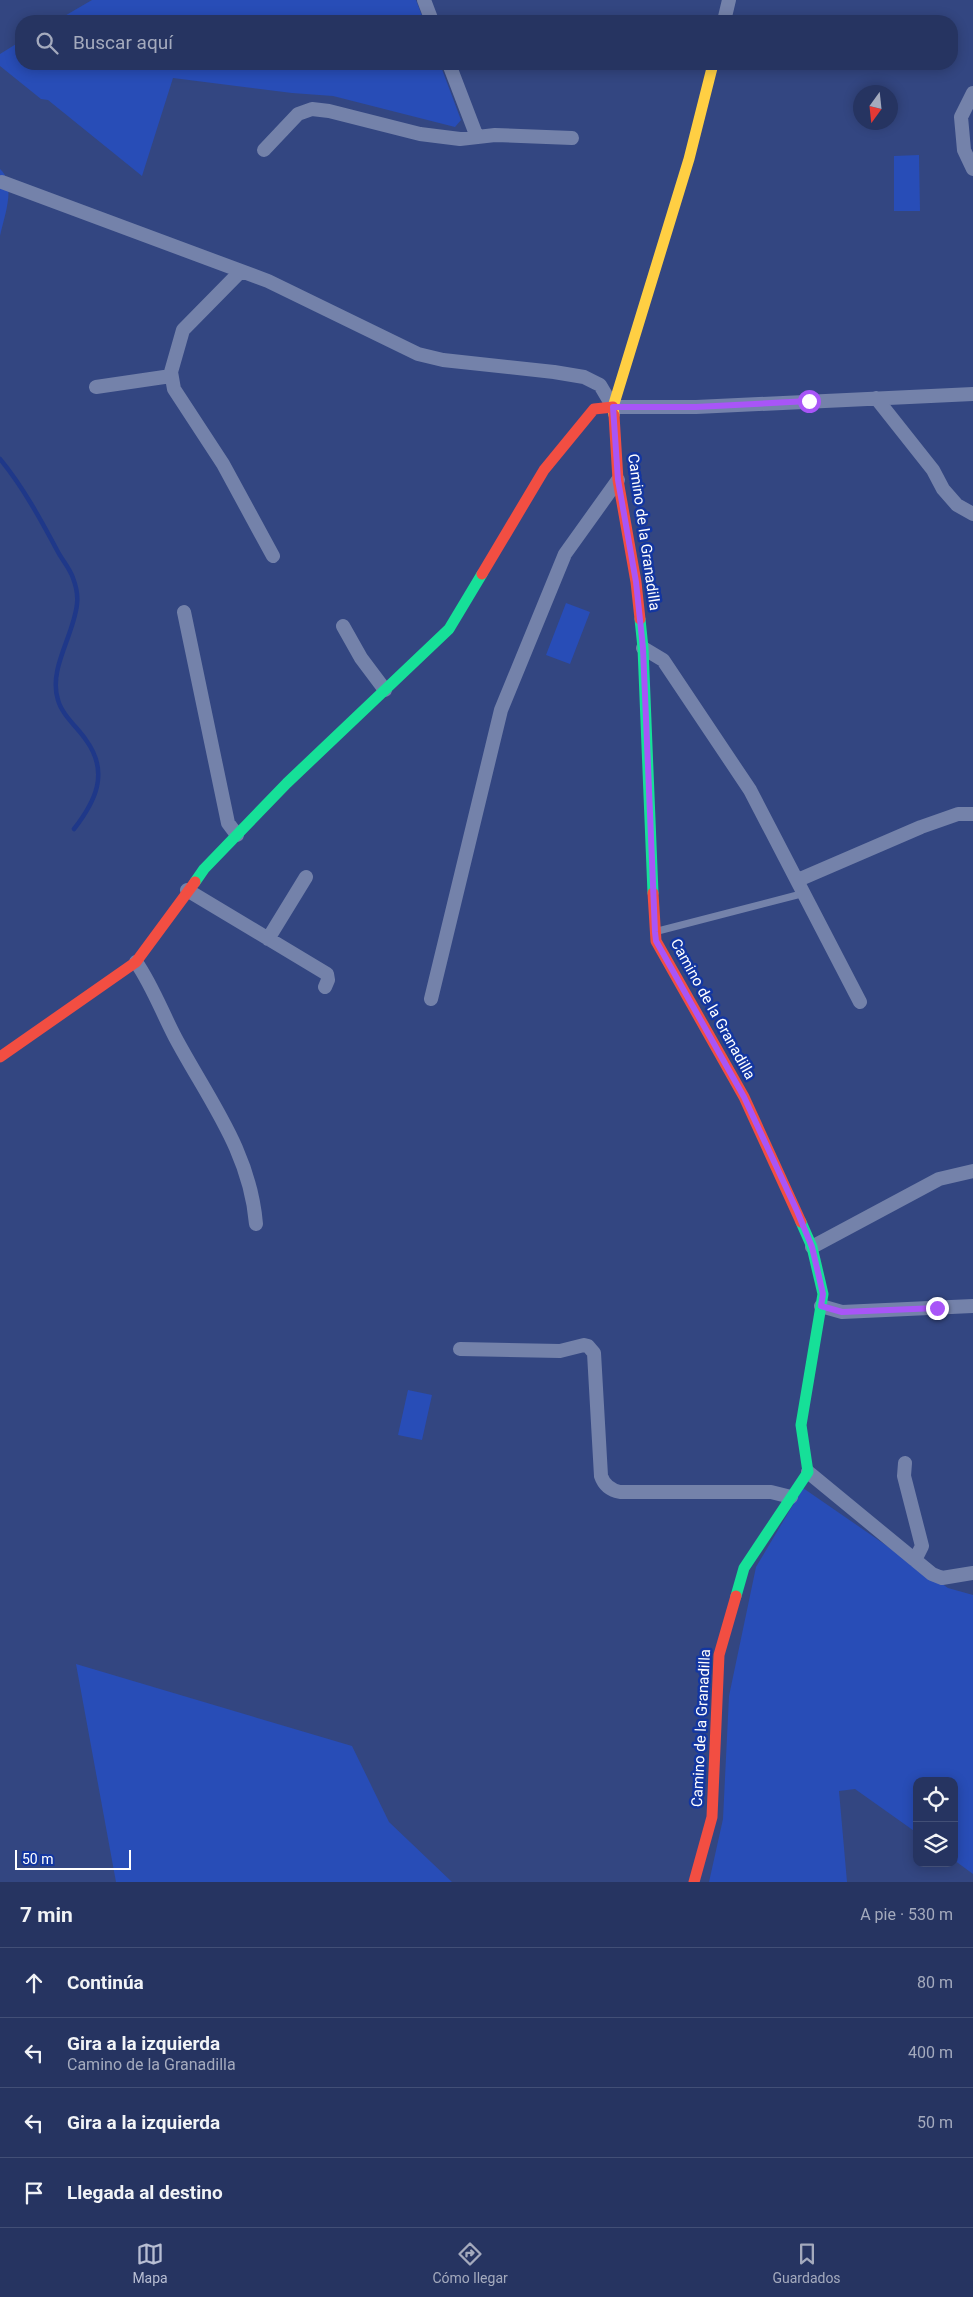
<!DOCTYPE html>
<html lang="es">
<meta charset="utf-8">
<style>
body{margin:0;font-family:Roboto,sans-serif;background:#323f6a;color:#f1f3f6}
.controls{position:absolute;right:15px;bottom:15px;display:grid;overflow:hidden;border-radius:10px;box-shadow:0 2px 12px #0003}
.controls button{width:45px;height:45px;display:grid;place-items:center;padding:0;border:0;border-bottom:1px solid #424f76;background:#263461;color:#f1f3f6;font:25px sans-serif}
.compass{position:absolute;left:853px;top:85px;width:45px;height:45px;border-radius:50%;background:#263461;box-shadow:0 2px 12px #0003;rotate:195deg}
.scale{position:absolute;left:15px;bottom:12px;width:116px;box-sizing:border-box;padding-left:5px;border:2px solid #fff;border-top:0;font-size:14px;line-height:18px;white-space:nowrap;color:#fff;-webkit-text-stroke:4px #1336a1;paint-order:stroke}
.stop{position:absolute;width:15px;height:15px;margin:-11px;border:4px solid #a855f7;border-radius:50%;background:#fff}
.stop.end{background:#a855f7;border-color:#fff;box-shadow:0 1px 5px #0008}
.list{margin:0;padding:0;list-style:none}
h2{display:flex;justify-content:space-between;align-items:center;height:65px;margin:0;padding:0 20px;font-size:21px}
h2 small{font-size:16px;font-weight:400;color:#a4aabd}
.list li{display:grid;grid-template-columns:32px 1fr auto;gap:15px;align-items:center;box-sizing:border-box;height:70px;padding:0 20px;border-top:1px solid #424f76}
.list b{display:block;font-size:19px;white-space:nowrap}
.list p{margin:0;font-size:16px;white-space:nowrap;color:#a4aabd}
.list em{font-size:16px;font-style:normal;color:#a4aabd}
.icon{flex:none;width:28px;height:28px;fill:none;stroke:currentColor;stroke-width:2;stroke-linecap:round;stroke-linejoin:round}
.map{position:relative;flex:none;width:973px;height:1882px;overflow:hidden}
.search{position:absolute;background:#263461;box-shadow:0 2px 12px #0003;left:15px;right:15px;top:15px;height:55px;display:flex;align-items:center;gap:12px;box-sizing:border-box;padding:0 18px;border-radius:20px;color:#a4aabd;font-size:19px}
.sheet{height:345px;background:#263461}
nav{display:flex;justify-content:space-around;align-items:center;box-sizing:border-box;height:70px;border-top:1px solid #424f76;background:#263461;font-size:14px;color:#a4aabd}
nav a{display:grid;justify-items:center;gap:2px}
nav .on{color:#b8bed3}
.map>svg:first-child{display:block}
.green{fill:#284db7}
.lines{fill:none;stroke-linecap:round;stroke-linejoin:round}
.stream{stroke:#1f3889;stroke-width:4.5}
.lane{stroke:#7482aa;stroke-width:7}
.street{stroke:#7482aa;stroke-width:14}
.fast{stroke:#16e098;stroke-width:11}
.slow{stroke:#ffcf43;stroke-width:11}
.jam{stroke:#f24e42;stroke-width:11}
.route{stroke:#a855f7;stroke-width:6}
.labels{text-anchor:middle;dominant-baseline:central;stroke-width:5;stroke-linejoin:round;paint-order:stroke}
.street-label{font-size:15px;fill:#fff;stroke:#1336a1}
</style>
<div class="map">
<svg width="973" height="1882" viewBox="0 0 973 1882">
<rect width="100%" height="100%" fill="#334681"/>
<path class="green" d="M 92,0 L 416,0 L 424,21 L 56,21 Z
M 21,41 L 21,64 L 440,64 L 461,120 L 455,127 L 333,96 L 292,93 L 173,78 L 142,176 L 48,100 L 41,99 L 0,66 L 0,54 Z
M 919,155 L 920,211 L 894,211 L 894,156 Z
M 0,169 C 17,185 4,216 0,236 Z
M 566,603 L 590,612 L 570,664 L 546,655 Z
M 408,1390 L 432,1395 L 422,1440 L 398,1435 Z
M 803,1488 L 948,1588 L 973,1595 L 973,1874 L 954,1860 L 954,1781 L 917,1781 L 917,1833 L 855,1789 L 839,1791 L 847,1882 L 709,1882 L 723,1819 L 729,1696 L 756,1567 Z
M 76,1664 L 352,1746 L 389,1822 L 452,1882 L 116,1882 Z"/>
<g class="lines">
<path class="stream" d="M 0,459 C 23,487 41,520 58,552 C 63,561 70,569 73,578 C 76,586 78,596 77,604 C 74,635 48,669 58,700 C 62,715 78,728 86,740 C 110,773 95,802 74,829"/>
<path class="lane" d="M 658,931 L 805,893"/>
<path class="street" d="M 424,0 L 432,21
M 724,21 L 729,0
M 449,64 L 477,137
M 973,93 L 961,117 L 964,150 L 973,169
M 264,150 L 298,114 L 312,109 L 329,111 L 420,134 L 460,139 L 495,135 L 572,138
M 2,182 L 268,281 L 418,354 L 443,360 L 554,372 L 584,377 L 600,385 L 613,407 L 696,407 L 973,394
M 241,271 L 183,330 L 171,372 L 174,389 L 223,464 L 273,556
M 96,387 L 171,376
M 876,398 L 933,470 L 943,489 L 957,505 L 973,514
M 184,612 L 228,823 L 237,835
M 343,626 L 361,658 L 385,690
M 643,648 L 663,660 L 750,790 L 860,1002
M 798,880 L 921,827 L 958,814 L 973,814
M 187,890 L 327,974 L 328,980 L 325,987
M 268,939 L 306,877
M 136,962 C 152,985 162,1012 175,1037 C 208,1099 250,1151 256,1224
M 431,999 L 501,710 L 565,554 L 618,480
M 812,1247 L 939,1179 L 973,1171
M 821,1306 L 842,1312 L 973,1306
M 460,1349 L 560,1351 L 584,1345 L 588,1346 L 594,1353 L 601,1476 C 604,1485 610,1490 620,1492 L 771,1492 L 791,1497
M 905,1463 L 904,1476 L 922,1546 L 915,1560
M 808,1472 L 932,1574 L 942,1578 L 973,1573"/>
<path class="fast" d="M 640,619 L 643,648 L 653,893
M 195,882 L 204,869 L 287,783 L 449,629 L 482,574
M 736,1596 L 744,1568 L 808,1472 L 801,1425 L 823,1294 L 812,1247 L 801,1222"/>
<path class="slow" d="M 614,415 L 613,407 L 689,159 L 713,64"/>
<path class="jam" d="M 614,415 L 618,480 L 636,582 L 640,619
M 482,574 L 544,470 L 594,409 L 613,407
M 653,893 L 656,941 L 744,1097 L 801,1222
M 0,1057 L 136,962 L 195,882
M 694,1882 L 712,1817 L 719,1655 L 736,1596"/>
</g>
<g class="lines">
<path class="route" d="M 809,401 L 696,407 L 613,407 L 618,480 L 636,582 L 643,648 L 655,932 L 656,941 L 744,1097 L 797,1211 L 812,1247 L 823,1294 L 821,1306 L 842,1312 L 937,1308"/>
</g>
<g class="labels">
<g class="street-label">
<text transform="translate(644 532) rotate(82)">Camino de la Granadilla</text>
<text transform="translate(713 1009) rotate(61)">Camino de la Granadilla</text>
<text transform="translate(701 1728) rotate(-87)">Camino de la Granadilla</text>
</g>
</g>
</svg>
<div class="controls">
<button><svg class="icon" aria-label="locate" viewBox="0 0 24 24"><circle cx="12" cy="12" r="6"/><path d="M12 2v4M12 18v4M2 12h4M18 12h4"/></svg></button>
<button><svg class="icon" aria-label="layers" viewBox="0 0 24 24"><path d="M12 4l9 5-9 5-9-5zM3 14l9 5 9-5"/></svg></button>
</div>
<svg class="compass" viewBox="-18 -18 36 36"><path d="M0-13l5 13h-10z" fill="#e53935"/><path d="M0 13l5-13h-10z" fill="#a4aabd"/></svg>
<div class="scale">50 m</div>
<div class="stop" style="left:809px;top:401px"></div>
<div class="stop end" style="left:937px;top:1308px"></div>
<div class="search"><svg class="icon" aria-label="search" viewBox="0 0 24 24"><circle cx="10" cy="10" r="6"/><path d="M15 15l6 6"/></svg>Buscar aquí</div>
</div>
<section class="sheet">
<h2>7 min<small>A pie · 530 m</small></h2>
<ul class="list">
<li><svg class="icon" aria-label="ahead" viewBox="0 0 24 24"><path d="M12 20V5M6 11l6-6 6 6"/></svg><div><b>Continúa</b></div><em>80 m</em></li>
<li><svg class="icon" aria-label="left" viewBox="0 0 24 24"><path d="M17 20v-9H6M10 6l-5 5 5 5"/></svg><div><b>Gira a la izquierda</b><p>Camino de la Granadilla</p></div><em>400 m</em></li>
<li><svg class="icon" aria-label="left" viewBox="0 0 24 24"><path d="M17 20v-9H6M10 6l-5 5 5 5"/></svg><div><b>Gira a la izquierda</b></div><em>50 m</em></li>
<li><svg class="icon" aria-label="arrive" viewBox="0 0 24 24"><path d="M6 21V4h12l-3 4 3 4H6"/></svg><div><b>Llegada al destino</b></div></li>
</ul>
</section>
<nav>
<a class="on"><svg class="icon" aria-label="map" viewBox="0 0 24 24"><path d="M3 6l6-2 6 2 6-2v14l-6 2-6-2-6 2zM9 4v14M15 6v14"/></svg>Mapa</a>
<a><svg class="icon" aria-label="directions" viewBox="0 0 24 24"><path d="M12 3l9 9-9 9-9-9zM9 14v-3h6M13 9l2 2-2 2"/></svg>Cómo llegar</a>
<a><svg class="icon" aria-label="saved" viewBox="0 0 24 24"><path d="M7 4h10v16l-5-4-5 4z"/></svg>Guardados</a>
</nav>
